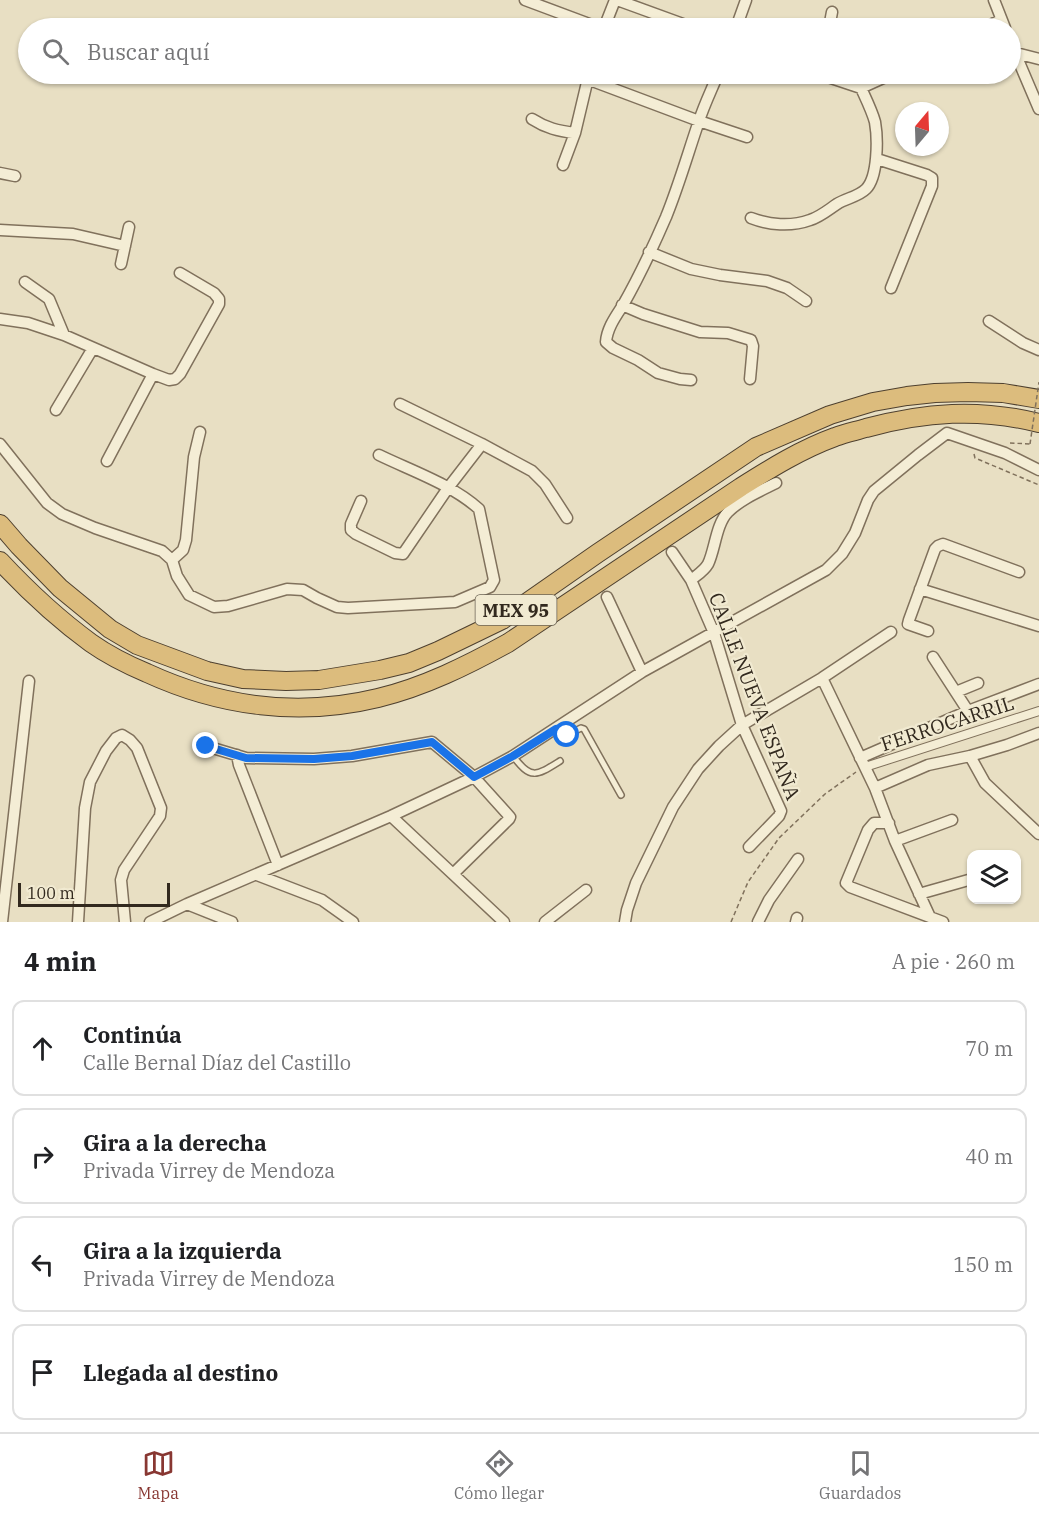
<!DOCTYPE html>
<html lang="es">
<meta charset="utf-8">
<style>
body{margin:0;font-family:"IBM Plex Serif",serif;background:#f2f2f2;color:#202124}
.controls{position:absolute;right:18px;bottom:18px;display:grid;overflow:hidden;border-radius:12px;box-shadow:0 2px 4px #0004}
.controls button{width:54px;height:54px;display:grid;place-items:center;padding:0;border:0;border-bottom:2px solid #e0e0e0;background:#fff;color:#202124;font:30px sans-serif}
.compass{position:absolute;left:895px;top:102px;width:54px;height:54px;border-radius:50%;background:#fff;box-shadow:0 2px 4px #0004;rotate:19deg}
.scale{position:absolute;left:18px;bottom:15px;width:152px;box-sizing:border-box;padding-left:6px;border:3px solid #32291e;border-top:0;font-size:16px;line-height:21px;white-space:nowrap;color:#32291e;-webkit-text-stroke:4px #f1ead1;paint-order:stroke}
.stop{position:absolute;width:18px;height:18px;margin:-14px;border:4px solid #1a73e8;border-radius:50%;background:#fff}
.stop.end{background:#1a73e8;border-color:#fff;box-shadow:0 2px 6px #0008}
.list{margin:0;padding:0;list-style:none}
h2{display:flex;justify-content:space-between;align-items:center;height:78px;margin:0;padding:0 24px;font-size:26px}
h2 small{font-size:20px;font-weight:400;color:#757577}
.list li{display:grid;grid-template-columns:39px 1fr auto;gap:18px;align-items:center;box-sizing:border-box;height:96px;margin:0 12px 12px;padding:0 12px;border:2px solid #e0e0e0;border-radius:12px}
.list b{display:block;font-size:22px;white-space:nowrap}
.list p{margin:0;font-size:20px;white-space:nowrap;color:#757577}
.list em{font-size:20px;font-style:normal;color:#757577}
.icon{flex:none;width:33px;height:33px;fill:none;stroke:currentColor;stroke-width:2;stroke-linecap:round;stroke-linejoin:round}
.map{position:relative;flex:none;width:1039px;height:922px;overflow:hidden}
.search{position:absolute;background:#fff;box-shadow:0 2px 4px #0004;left:18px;right:18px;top:18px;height:66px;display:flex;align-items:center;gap:15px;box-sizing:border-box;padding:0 21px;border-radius:33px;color:#757577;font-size:22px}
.sheet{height:510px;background:#fff}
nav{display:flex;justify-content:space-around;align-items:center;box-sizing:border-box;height:84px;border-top:2px solid #e0e0e0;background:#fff;font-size:16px;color:#757577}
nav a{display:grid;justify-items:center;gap:3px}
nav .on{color:#883732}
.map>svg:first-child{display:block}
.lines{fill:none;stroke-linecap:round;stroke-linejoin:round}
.service-casing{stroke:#80715c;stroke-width:8}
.pedestrian-casing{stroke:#80715c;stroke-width:10}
.minor-casing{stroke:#80715c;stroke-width:13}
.trunk-casing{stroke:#4e402f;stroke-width:20}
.path{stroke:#80715c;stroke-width:1.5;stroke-dasharray:4.5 3;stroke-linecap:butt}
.service{stroke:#f4edd5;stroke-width:5}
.pedestrian{stroke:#f4edd5;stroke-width:8}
.minor{stroke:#f4edd5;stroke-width:10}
.trunk{stroke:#dcbc7d;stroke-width:18}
.path-bridge{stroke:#80715c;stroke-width:1.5;stroke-dasharray:4.5 3;stroke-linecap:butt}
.route{stroke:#1a73e8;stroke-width:8}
.labels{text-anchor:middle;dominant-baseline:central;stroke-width:4.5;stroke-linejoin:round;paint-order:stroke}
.shield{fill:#f1ead1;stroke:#6b6354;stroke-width:1.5}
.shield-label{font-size:18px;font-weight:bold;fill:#32291e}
.street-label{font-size:20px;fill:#32291e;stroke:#f1ead1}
</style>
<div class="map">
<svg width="1039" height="922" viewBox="0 0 1039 922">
<rect width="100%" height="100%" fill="#e8dfc3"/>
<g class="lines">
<g class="service-casing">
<path id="service" d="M 556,729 L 561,738 L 581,728 L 584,729 L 621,795
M 513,756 C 531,780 536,776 560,761"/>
</g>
<g class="pedestrian-casing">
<path id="pedestrian" d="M 865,767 L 1039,711"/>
</g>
<g class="minor-casing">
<path id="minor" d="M 525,0 L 600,28
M 617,0 L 694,28
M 994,0 L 1005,28
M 604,28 L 615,0
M 736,28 L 746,0
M 829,28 L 832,12
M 984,28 L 1001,20
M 1010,41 L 1039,109
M 1016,53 L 1039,59
M 819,74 L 861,88 L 892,74
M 587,79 L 699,121 L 747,137
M 532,119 C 546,128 558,131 575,133
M 877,159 L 927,175 L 932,178 L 932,186 L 891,288
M 563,165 L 575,133 L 589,74
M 0,173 L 15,176
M 751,218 C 769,225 791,227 810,220 C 820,217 828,210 837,204 C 846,198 858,197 866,189 C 878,177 878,139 875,122 C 872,111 866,99 861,88
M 0,230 L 73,234 L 125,246
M 649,252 L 691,269 L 720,275 L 767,281 L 787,288 L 806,301
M 121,264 L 129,227
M 25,282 L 49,299 L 64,335
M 622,305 L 643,314 L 700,332 L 728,333 L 751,340 L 753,346 L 750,379
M 0,319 L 28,323 L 64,335 L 153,374 L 169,380 L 175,379 L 180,374 L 219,304 L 219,299 L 214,293 L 180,273
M 989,321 L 1023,343 L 1039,350
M 691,380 L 680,379 L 658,373 L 638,360 L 613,348 L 606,342 C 607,328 616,316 623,305 C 639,277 653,247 666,217 C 679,185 688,153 699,121 C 704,105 712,89 718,74
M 400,404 L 482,444 L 532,471 L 545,484 L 567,518
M 56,410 L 93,348
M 0,444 L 47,503 L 62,514 L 95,528 L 162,551 L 172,560 L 177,576 L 189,595 L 214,607 L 228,606 L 287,589 L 303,590 L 317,598 L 337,607 L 348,608 L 455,602 L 490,587 L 494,580 L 479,509 C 451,484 412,471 379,455
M 107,461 L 153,374
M 361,501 L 351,524 L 351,530 L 356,534 L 395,553 L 403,554 L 448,488 L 482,444
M 672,552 L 691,580 L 714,633 L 742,725 L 781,811 L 779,816 L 749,847
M 172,560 L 183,550 L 186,540 L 194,457 L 200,432
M 691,580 C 697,575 704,571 708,564 C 715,550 716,524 728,512 C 741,499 760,491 776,483
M 920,589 L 1039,626
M 607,597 L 642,672
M 928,631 L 908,624 L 909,620 L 935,549 L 938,546 L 943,544 L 1019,572
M 933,657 L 968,711
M 822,678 L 875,788 L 895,841 L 930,917
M 956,692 L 978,683
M 206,746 L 246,758 L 314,759 L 352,756 L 432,742 L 474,777 L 510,817 L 509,819 L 453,874
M 237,755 L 239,765 L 278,865
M 970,756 L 985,783 L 1039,834
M 860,758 L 968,711 L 1039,684
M 875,788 L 928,765 L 970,756 L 1007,745 L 1039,733
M 391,816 L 504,922
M 889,823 L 874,823 L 868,830 L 846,883 L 850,887 L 943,922
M 895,841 L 952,820
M 257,875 L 322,900 L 353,922
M 919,894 L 972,879
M 187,904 L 232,922
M 2,922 L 29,681
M 78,922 L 85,808 L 90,782 L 106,751 L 116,738 L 122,735 L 130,740 L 137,748 L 161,808 L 160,816 L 124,870 L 121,880 L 125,922
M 150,922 L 187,904 L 391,816 L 474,777 L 513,756 L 642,672 L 826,570 L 842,554 L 855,533 L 868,500 L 874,491 L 918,455 L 947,433 L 1005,453 L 1039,470
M 545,922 L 586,890
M 625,922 L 627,910 L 636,883 L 673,807 L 698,769 L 719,746 L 742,725 L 822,678 L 891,632
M 758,922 L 769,900 L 798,859
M 796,922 L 797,918"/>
</g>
<g class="trunk-casing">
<path id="trunk" d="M 0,524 L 19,546 L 60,588 L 110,629 L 137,645 L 207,671 L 243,679 L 286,681 L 319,680 L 380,670 L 409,663 L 438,651 L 502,620 L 598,553 L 756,447 L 830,415 L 873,402 L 907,396 L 935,393 L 968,392 L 1003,393 L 1039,399
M 0,561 C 28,591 58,619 91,643 C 108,655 128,665 147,673 C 221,707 300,717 378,698 C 424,687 468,665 508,643 L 741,487 C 771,468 802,449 835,437 C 845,433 856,431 866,428 C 925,412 979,408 1039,423"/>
</g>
<path class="path" d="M 1010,443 L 1030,444
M 974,454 L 975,458 L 1039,485
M 731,922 L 748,882 L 779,838 L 825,794 L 856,772"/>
<use href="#service" class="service"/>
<use href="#pedestrian" class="pedestrian"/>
<use href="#minor" class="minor"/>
<use href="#trunk" class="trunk"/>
<path class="path-bridge" d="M 1030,444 L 1039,382"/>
</g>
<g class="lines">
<path class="route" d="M 206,746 L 246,758 L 314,759 L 352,756 L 432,742 L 474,777 L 513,756 L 556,729 L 561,738 L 567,735"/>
</g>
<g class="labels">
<rect class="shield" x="475.5" y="595" width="81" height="30" rx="4.5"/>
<g class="shield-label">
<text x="516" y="610">MEX 95</text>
</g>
<g class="street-label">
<text transform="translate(755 696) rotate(69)">CALLE NUEVA ESPAÑA</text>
<text transform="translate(947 723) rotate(-18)">FERROCARRIL</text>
</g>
</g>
</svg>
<div class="controls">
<button><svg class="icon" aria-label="layers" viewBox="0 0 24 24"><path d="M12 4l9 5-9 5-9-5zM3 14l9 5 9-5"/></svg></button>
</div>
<svg class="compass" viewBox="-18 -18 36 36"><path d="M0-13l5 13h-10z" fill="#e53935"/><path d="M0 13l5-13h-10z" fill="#757577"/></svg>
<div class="scale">100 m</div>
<div class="stop" style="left:567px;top:735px"></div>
<div class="stop end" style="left:206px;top:746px"></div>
<div class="search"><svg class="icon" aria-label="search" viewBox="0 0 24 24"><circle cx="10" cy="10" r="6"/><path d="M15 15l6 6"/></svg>Buscar aquí</div>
</div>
<section class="sheet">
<h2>4 min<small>A pie · 260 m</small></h2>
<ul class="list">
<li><svg class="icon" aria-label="ahead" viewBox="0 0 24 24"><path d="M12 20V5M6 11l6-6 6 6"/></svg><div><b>Continúa</b><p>Calle Bernal Díaz del Castillo</p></div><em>70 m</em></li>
<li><svg class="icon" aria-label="right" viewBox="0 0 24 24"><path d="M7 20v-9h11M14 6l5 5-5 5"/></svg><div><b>Gira a la derecha</b><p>Privada Virrey de Mendoza</p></div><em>40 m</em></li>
<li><svg class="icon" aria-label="left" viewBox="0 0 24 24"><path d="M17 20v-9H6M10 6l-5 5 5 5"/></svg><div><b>Gira a la izquierda</b><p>Privada Virrey de Mendoza</p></div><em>150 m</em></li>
<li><svg class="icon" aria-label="arrive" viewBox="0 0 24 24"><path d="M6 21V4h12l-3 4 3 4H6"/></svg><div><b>Llegada al destino</b></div></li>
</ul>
</section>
<nav>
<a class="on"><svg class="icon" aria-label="map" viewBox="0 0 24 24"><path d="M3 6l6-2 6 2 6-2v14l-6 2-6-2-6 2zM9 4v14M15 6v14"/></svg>Mapa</a>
<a><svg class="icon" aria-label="directions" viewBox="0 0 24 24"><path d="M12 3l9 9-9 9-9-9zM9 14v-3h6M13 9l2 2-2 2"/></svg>Cómo llegar</a>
<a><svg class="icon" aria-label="saved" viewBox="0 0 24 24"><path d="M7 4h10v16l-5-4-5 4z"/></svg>Guardados</a>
</nav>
